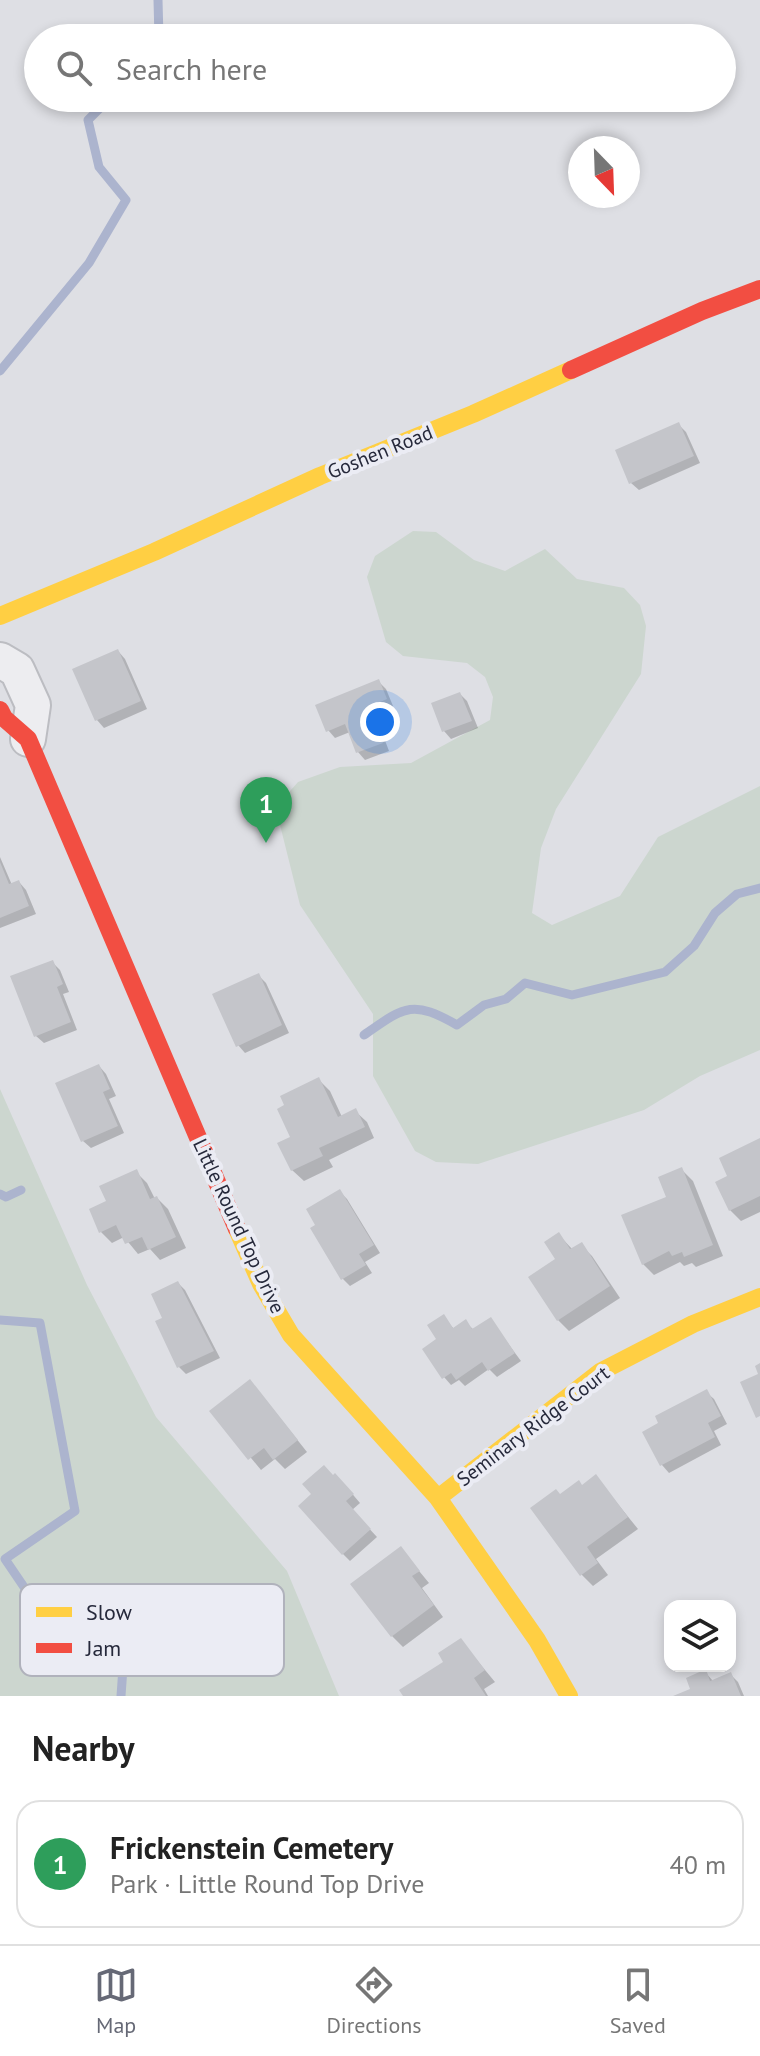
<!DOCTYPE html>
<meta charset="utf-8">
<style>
body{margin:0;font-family:"PT Sans",sans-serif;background:#f2f2f2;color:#222}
.controls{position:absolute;right:24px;bottom:24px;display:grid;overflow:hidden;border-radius:16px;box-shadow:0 4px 12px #0003}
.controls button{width:72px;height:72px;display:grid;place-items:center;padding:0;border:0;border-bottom:2px solid #e0e0e0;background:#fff;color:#222;font:40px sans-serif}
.compass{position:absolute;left:568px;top:136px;width:72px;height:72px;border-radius:50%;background:#fff;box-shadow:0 4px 12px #0003;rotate:157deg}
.you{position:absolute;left:380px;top:722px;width:28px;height:28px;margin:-20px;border:6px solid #fff;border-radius:50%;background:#1a73e8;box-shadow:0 0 0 12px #1a73e833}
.badge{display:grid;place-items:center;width:52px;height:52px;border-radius:50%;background:#666976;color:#fff;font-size:26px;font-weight:700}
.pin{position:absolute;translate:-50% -66px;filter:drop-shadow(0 2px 4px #0008)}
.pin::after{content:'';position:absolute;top:42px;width:28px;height:24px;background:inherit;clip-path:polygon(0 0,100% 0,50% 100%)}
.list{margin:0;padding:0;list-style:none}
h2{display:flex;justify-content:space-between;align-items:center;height:104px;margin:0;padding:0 32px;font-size:34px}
h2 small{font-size:26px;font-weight:400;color:#767676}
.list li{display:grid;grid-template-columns:52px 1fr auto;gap:24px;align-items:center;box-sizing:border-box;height:128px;margin:0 16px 16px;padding:0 16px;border:2px solid #e0e0e0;border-radius:24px}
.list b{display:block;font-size:30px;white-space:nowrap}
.list p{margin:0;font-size:26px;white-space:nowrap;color:#767676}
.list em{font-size:26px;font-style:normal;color:#767676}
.icon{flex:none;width:44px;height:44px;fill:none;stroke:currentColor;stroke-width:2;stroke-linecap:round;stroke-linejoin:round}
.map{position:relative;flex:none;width:760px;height:1696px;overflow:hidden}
.search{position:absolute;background:#fff;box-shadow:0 4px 12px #0003;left:24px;right:24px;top:24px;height:88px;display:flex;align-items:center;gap:20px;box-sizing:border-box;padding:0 28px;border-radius:44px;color:#767676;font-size:30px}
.sheet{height:248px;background:#fff}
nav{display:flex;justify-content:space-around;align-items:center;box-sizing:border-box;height:112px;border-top:2px solid #e0e0e0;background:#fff;font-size:22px;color:#767676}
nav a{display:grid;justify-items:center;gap:4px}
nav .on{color:#666976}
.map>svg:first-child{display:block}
.green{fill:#ccd6cf}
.shadow{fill:#0003}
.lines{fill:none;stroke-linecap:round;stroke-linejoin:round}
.stream{stroke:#acb4ce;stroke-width:9}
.building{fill:#c4c5ca}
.street-casing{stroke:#bcbdc2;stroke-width:38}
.street{stroke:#ededf0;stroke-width:34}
.slow{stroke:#ffcf43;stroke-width:18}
.jam{stroke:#f24e42;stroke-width:18}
.labels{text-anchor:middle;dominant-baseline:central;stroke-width:8;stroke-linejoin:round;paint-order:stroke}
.street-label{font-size:20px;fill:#26293b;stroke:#ebecf4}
.key{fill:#ebecf4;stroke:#b0b2bc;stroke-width:2}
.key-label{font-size:22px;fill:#26293b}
</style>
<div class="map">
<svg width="760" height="1696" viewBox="0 0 760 1696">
<rect width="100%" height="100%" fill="#dedfe4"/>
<path class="green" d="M 413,531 L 436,532 L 474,560 L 505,571 L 545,549 L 577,579 L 624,588 L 640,605 L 646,626 L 641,674 L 556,809 L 541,848 L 532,913 L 552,925 L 620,896 L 658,837 L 760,786 L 760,1050 L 700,1076 L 644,1110 L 478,1164 L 436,1162 L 415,1151 L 373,1076 L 373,1014 L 300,905 L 279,821 L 283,799 L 298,782 L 340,767 L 411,763 L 490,720 L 493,697 L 485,677 L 467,663 L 403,656 L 386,642 L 367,577 L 375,556 Z
M 0,1089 L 87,1285 L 156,1417 L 287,1571 L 339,1696 L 0,1696 Z"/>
<path class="shadow" d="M 679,425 L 686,432 L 700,463 L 639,490 L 631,483 Z
M 118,651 L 125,659 L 147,709 L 104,728 L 97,720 Z
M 379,682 L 386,689 L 393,706 L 375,714 L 389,751 L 365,760 L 358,752 L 350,732 L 335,738 L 328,730 Z
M 460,694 L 467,701 L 478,728 L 451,739 L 444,731 L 433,704 Z
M 0,857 L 12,885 L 19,882 L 26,890 L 36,914 L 0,928 Z
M 52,962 L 60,970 L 69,992 L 63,994 L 77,1030 L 44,1043 L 36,1036 Z
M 258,975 L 266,983 L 289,1033 L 245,1053 L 238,1045 Z
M 99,1066 L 106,1074 L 116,1096 L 109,1099 L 124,1133 L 91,1148 L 83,1141 Z
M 319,1080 L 330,1091 L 342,1117 L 355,1111 L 367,1122 L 374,1138 L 329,1160 L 333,1167 L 304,1181 L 292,1170 L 293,1138 Z
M 760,1140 L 760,1212 L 741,1221 L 730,1210 L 730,1176 Z
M 682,1170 L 693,1181 L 723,1256 L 696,1267 L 692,1263 L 684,1266 L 680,1262 L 654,1275 L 643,1264 Z
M 136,1172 L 147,1183 L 155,1199 L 157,1198 L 168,1209 L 186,1248 L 160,1260 L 150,1249 L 138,1254 L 124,1237 L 112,1243 L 101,1232 L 109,1202 Z
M 339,1191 L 347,1199 L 380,1253 L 365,1262 L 372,1273 L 350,1286 L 343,1279 L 318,1225 Z
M 559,1235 L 573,1250 L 581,1245 L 592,1256 L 620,1298 L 569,1331 L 558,1320 Z
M 178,1283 L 185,1290 L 220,1358 L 186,1374 L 179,1367 L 164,1319 Z
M 443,1317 L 454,1329 L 465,1322 L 474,1330 L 490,1319 L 521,1361 L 497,1377 L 489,1369 L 465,1386 L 459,1380 L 451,1385 L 444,1377 L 439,1340 Z
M 706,1392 L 714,1399 L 727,1424 L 714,1431 L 721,1445 L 669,1473 L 662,1465 L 645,1432 Z
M 260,1393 L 307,1452 L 285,1469 L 275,1459 L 261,1470 L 212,1411 Z
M 596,1477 L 638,1529 L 596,1559 L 608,1575 L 593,1586 L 582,1575 L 560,1496 L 583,1487 Z
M 343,1483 L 360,1503 L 352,1510 L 377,1537 L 350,1561 L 343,1554 Z
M 401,1549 L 429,1583 L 422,1588 L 443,1617 L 403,1647 L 392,1636 Z
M 461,1641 L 495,1682 L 484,1689 L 488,1696 L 406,1696 L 446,1663 Z
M 705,1672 L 713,1681 L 730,1674 L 738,1682 L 744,1696 L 678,1696 L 693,1690 Z"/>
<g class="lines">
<path class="stream" d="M 158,0 L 159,38
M 0,371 L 89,263 L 126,200 L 99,167 L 88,120 L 110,98
M 364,1035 C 404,1007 412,999 457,1025 L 484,1005 L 506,999 L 525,983 L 572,995 L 665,972 L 694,946 L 715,913 L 737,894 L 760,888
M 0,1194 L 6,1197 L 21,1190
M 0,1320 L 40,1323 L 75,1511 L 5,1559 L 43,1615 L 125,1639 L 121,1696"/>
</g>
<path class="building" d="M 679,422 L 694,456 L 629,484 L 615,450 Z
M 118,649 L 141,701 L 95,721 L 72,669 Z
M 379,679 L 387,699 L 368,707 L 383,743 L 356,753 L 345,724 L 326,732 L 315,705 Z
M 460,692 L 472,721 L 442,732 L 431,703 Z
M 0,862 L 9,884 L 19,880 L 29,906 L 0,918 Z
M 53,960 L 63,984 L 57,987 L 71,1022 L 34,1037 L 10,976 Z
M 259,973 L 282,1025 L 236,1047 L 212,994 Z
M 99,1064 L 110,1089 L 103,1092 L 118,1126 L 81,1142 L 55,1083 Z
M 319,1077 L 338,1117 L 356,1108 L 365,1127 L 319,1148 L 323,1156 L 291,1171 L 277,1143 L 290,1137 L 277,1109 L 284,1105 L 280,1096 Z
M 760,1138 L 760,1196 L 729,1211 L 715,1182 L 727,1176 L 719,1158 Z
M 682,1167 L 713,1245 L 684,1257 L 682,1252 L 672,1256 L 669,1251 L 642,1265 L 621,1215 L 666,1197 L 658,1177 Z
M 137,1169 L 150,1199 L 157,1196 L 176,1237 L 148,1250 L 142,1237 L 125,1244 L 116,1225 L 99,1233 L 89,1209 L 106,1201 L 99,1186 Z
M 340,1189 L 374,1245 L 359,1254 L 366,1265 L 341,1280 L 310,1228 L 315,1225 L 306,1209 Z
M 559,1232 L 570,1249 L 582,1242 L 610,1286 L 557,1321 L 528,1277 L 555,1259 L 544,1242 Z
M 178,1281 L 214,1351 L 177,1368 L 155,1321 L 162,1318 L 151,1294 Z
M 444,1314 L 453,1328 L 466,1319 L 472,1329 L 491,1317 L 515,1353 L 488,1371 L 482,1362 L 456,1380 L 451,1373 L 442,1379 L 422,1349 L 436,1339 L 427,1325 Z
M 760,1363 L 760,1416 L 756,1418 L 740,1382 L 758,1374 L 755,1366 Z
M 250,1379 L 298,1440 L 273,1460 L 264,1448 L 248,1460 L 209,1411 Z
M 707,1389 L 721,1416 L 708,1423 L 715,1437 L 660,1466 L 642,1432 L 658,1423 L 655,1416 Z
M 324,1465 L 333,1475 L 335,1473 L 354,1494 L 346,1501 L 371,1529 L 342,1555 L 298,1506 L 311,1494 L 302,1484 Z
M 596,1474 L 628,1517 L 587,1547 L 598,1563 L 580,1576 L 530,1508 L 556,1489 L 560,1494 L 579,1480 L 582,1485 Z
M 401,1546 L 420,1571 L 412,1576 L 434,1605 L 391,1637 L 350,1584 Z
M 461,1638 L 485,1670 L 474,1678 L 486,1696 L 403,1696 L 399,1690 L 443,1662 L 438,1653 Z
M 706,1669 L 710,1681 L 731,1672 L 741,1696 L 673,1696 L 690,1689 L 686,1678 Z"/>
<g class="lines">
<g class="street-casing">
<path id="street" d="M 0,660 L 17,670 L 33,705 L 28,739"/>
</g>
<use href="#street" class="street"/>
<path class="slow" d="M 0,616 L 154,552 L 320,476 L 473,414 L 571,370
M 237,1229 L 261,1284 L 291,1335 L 438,1498 L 537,1640 L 569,1696
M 438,1498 L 600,1372 L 693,1324 L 760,1297"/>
<path class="jam" d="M 571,370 L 702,311 L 760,289
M 0,710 L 4,718 L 28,739 L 237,1229"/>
</g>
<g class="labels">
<g class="street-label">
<text transform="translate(380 452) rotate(-22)">Goshen Road</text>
<text transform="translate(239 1226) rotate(65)">Little Round Top Drive</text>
<text transform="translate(533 1426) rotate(-37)">Seminary Ridge Court</text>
</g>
</g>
<rect x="20" y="1584" width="264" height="92" rx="12" class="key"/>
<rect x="36" y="1607" width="36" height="10" fill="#ffcf43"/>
<rect x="36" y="1643" width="36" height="10" fill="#f24e42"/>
<g class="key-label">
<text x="86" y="1620">Slow</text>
<text x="86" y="1656">Jam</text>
</g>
</svg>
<div class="controls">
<button><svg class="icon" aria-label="layers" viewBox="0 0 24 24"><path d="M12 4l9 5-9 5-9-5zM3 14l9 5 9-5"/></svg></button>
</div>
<svg class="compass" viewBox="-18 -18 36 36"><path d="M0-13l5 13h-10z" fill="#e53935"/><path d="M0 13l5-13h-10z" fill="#767676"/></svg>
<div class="you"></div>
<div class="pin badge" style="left:266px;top:843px;background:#2e9e5b">1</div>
<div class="search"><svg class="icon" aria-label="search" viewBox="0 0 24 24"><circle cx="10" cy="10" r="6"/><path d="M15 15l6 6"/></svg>Search here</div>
</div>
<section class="sheet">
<h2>Nearby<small></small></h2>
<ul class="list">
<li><span class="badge" style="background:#2e9e5b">1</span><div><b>Frickenstein Cemetery</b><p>Park · Little Round Top Drive</p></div><em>40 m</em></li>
</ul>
</section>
<nav>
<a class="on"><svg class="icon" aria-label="map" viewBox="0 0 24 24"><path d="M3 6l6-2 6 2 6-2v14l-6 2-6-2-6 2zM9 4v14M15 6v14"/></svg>Map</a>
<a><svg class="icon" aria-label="directions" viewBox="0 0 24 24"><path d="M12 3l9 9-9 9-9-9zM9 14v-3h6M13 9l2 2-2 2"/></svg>Directions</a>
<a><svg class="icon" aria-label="saved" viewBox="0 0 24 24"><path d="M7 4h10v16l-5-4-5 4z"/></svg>Saved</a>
</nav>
